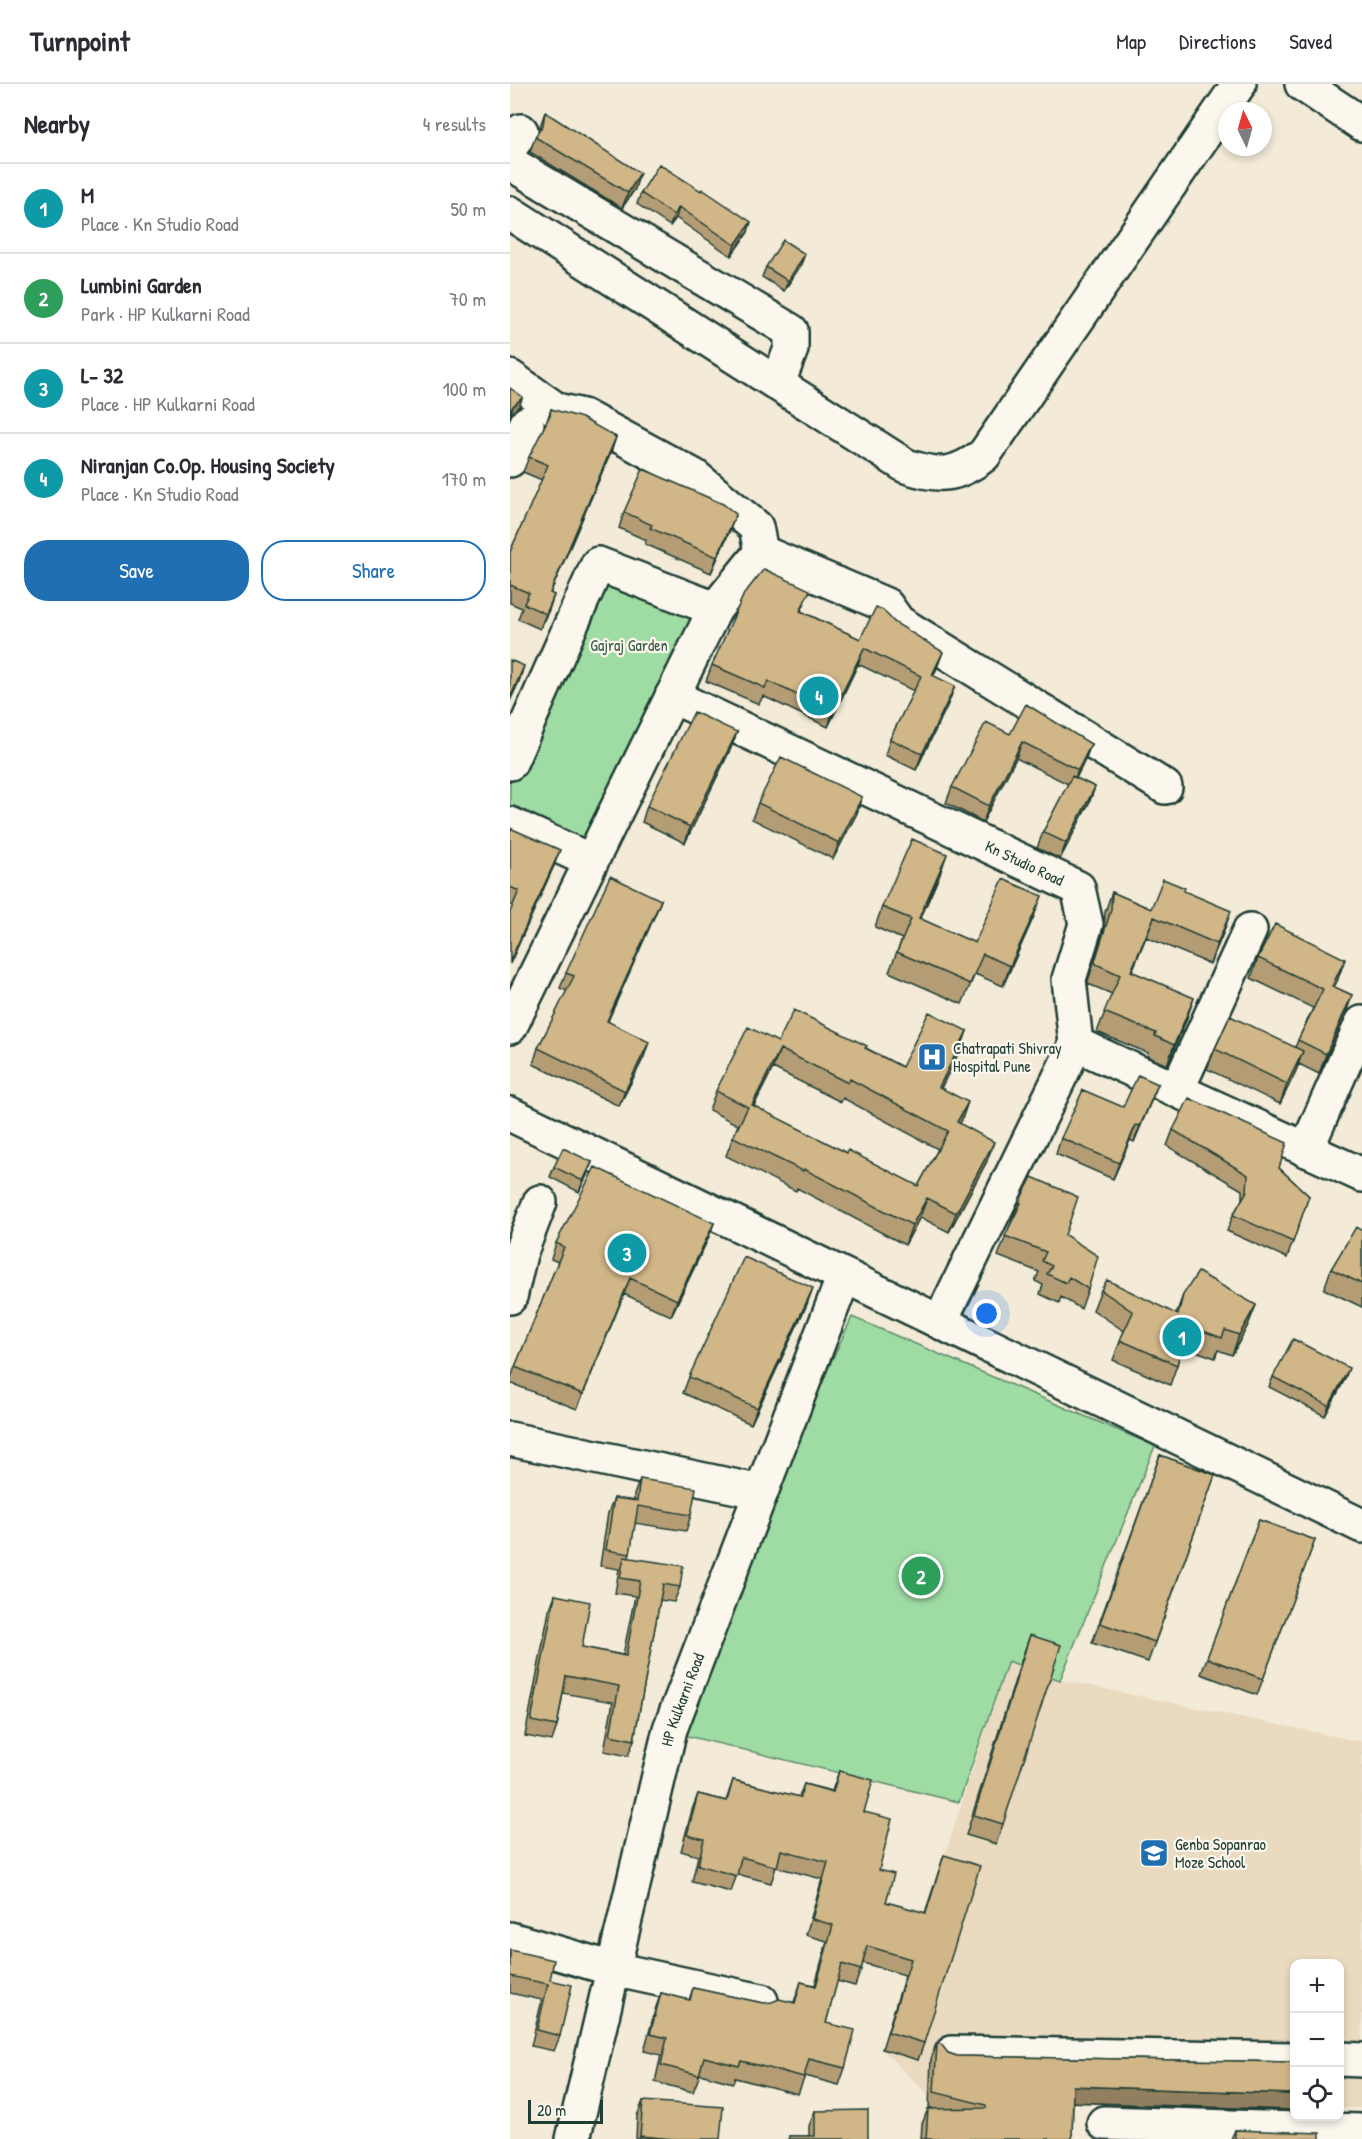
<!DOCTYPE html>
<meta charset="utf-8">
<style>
body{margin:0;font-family:"Patrick Hand",sans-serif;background:#f7f7f7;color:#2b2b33}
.controls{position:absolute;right:18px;bottom:18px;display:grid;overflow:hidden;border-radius:12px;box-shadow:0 3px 9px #0003}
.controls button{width:54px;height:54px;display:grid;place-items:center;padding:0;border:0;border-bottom:2px solid #e1e1e2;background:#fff;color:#2b2b33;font:30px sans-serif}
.compass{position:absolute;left:708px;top:18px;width:54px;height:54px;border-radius:50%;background:#fff;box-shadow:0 3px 9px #0003;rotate:355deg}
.scale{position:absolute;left:18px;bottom:15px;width:75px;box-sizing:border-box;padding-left:6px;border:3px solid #1f3d34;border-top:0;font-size:16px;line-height:21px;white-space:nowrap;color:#1f3d34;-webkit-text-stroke:4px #fbf7ec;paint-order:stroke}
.you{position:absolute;left:477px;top:1230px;width:21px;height:21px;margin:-15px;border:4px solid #fff;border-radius:50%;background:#1a73e8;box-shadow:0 0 0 9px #1a73e833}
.badge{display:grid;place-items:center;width:39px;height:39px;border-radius:50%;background:#1f6fb2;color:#fff;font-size:20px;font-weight:700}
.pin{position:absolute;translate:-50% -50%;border:3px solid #fff;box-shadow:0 2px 6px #0006}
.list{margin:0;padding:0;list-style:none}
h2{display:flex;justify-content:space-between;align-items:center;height:78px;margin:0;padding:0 24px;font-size:26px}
h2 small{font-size:20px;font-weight:400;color:#7c7c81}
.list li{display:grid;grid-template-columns:39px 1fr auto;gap:18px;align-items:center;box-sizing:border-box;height:90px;padding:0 24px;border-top:2px solid #e1e1e2}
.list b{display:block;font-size:22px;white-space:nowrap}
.list p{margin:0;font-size:20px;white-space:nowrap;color:#7c7c81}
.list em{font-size:20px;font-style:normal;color:#7c7c81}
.actions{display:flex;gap:12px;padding:18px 24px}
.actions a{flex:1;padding:14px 0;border:2px solid #1f6fb2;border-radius:24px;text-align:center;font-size:21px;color:#1f6fb2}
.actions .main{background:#1f6fb2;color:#fff}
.icon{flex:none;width:33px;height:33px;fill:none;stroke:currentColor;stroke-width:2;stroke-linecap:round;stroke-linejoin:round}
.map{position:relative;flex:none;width:852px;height:2055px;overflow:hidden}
header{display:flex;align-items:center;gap:36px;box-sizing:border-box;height:84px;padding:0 30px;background:#fff;border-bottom:2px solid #e1e1e2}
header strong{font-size:28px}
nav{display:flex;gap:33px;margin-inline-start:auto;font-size:21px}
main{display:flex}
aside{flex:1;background:#fff}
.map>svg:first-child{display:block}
.built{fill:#e9dac0}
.green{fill:#9fdca4;stroke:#5f8c6c;stroke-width:1.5}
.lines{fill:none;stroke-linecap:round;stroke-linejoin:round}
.minor-casing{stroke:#1f3d34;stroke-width:38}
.minor{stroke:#fbf7ec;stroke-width:33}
.wall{fill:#b49d74;stroke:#1f3d34;stroke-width:1.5;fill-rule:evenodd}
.shaded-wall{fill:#927f5e;stroke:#1f3d34;stroke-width:1.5}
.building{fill:#d1b687;stroke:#1f3d34;stroke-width:1.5;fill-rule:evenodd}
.labels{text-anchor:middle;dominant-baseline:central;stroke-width:4.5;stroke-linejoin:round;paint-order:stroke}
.park-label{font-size:16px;fill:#395d4a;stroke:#fbf7ec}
.street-label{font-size:16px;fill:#1f3d34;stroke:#fbf7ec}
.poi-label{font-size:16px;fill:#1f3d34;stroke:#fbf7ec;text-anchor:start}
</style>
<header>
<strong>Turnpoint</strong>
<nav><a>Map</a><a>Directions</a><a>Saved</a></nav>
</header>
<main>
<aside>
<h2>Nearby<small>4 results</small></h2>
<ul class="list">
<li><span class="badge" style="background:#0f9aa8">1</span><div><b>M</b><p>Place · Kn Studio Road</p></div><em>50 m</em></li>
<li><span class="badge" style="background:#2e9e5b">2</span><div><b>Lumbini Garden</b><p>Park · HP Kulkarni Road</p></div><em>70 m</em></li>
<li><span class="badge" style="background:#0f9aa8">3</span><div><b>L- 32</b><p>Place · HP Kulkarni Road</p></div><em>100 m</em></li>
<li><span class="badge" style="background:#0f9aa8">4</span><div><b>Niranjan Co.Op. Housing Society</b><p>Place · Kn Studio Road</p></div><em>170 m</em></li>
</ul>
<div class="actions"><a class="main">Save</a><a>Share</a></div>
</aside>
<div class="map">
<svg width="852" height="2055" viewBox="0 0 852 2055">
<rect width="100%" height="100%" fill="#f3ead8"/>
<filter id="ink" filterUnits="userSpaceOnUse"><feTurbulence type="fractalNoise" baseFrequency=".0167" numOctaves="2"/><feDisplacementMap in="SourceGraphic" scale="12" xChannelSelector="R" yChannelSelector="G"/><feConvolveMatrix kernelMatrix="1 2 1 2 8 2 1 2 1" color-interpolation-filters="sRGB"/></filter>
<g filter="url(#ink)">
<path class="built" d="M 498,1577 L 551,1596 L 852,1658 L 852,2024 L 830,2024 L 830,1880 L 784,1880 L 784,2022 L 419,2012 L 372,1965 Z"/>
<path class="green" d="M 88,480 L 205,525 L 81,777 L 0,740 L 0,679 Z
M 342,1233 L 645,1362 L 550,1596 L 498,1577 L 449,1718 L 169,1650 L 261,1408 Z"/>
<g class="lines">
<g class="minor-casing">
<g id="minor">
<path d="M 792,0 L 852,40"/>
<path d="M 0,64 L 11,47"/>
<path d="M 0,79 L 281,247 L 281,265 L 268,299"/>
<path d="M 0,129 L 396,382 C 429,393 445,393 474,371 L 729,0"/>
<path d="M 0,293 L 47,326 L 73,332 L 184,392 L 246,443 L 251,468"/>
<path d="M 0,376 L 17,339"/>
<path d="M 251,468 L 376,521 L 388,538 L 655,703"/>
<path id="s1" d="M 162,612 L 568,804 L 576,840 L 559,895 L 566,960"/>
<path d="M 0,679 L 88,480 L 205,525"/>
<path d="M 0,740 L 81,777"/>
<path d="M 0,943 L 205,525 L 251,468"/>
<path d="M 566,960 L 852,1091"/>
<path d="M 667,1006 L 740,846"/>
<path d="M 0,1030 L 852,1442"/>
<path d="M 796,1066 L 852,939"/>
<path d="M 0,1213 L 10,1170 L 30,1118"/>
<path d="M 430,1238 L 566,960"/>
<path d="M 0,1355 L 251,1408"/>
<path d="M 0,1855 L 103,1885 L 251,1917"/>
<path d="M 442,1969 L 784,1975"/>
<path d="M 830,1975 L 852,1976"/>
<path d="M 594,2039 L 852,2047"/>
<path id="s2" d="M 63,2055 L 160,1645 L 334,1192"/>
</g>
</g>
<use href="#minor" class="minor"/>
</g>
<path class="wall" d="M 35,28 L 125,105 L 112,124 L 20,68 L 25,53 L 28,48 Z
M 131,109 L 238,148 L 221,172 L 166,134 L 160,142 L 127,120 Z
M 291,181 L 274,207 L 252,193 L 256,183 Z
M 41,325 L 106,353 L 101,368 L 40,509 L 44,511 L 30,545 L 8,535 L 12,524 L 0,519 L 0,468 L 32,396 L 13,388 L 19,373 L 36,340 Z
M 114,428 L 220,446 L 201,489 L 135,460 L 136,456 L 109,444 Z
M 294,521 L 291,527 L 350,555 L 384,538 L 427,584 L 423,592 L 439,618 L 406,686 L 375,671 L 380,655 L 404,607 L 348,580 L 318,643 L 253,612 L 249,620 L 196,597 L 202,581 Z
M 227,648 L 221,664 L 175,759 L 132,738 L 137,722 Z
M 500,650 L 581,660 L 575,676 L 566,694 L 585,703 L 579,719 L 550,775 L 527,764 L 533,748 L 558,700 L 506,674 L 473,738 L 436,719 L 442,703 Z
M 352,713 L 347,729 L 323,775 L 242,735 L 248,719 Z
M 0,744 L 44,782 L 3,822 L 0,821 Z
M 430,790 L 410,835 L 465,859 L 524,832 L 493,902 L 465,890 L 452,920 L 379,888 L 392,855 L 365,843 L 372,823 Z
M 602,808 L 641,825 L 674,808 L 714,847 L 700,880 L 636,853 L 622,888 L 677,934 L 657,981 L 637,972 L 638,969 L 587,948 L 602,910 L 578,900 L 578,897 L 594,846 L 595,828 Z
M 151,816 L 145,831 L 98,937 L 134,973 L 109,1022 L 23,980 L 28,964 L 57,907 L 50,904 L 56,889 Z
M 748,874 L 828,895 L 824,903 L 842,911 L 835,932 L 809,990 L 789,980 L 770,1020 L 697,985 L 705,965 L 785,963 L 803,924 L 741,894 Z
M 457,947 L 450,966 L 431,1004 L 450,1040 L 477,1077 L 439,1148 L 410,1133 L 395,1161 L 287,1104 L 286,1107 L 216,1072 L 223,1053 L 228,1041 L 199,1026 L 206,1007 L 268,958 L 356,964 L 392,983 ZM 263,984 L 331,1018 L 333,1014 L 428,1065 L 408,1102 L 337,1069 L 244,1022 Z
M 648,1000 L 624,1058 L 620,1056 L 603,1095 L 546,1070 L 551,1054 L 613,1023 Z
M 663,1046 L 769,1084 L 799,1112 L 777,1174 L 717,1147 L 723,1131 L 732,1116 L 732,1106 L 657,1062 Z
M 82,1078 L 78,1089 L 69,1108 L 40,1093 L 44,1083 Z
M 509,1118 L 555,1151 L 578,1205 L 571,1225 L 551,1213 L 549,1219 L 530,1210 L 533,1201 L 525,1197 L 529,1188 L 488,1172 Z
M 204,1139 L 198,1155 L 161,1232 L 114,1210 L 67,1325 L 0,1299 L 0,1296 L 5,1283 L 48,1178 L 41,1175 L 46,1159 Z
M 852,1147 L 852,1223 L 814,1205 L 821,1185 Z
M 591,1206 L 666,1230 L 673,1211 L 746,1221 L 738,1241 L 722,1271 L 708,1266 L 705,1274 L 672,1262 L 667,1281 L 660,1301 L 603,1276 L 614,1247 L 583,1226 Z
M 297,1220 L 241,1340 L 173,1309 L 179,1293 Z
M 763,1293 L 835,1295 L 815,1332 L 759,1303 Z
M 650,1371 L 705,1391 L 638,1578 L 582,1559 Z
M 130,1395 L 181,1431 L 176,1447 L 125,1439 L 119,1474 L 170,1503 L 164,1518 L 150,1516 L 124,1656 L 118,1672 L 94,1667 L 103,1618 L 53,1609 L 47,1642 L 42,1657 L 15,1652 L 39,1527 L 45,1511 L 72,1563 L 113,1571 L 125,1512 L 105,1509 L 109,1485 L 90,1482 L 98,1429 L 104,1414 L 124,1417 L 124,1411 Z
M 749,1436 L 805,1456 L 747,1611 L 691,1590 Z
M 520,1551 L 493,1740 L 486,1760 L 456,1751 L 513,1571 Z
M 329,1687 L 354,1728 L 376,1818 L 415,1829 L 434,1771 L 414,1959 L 408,1976 L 372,1965 L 395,1891 L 353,1879 L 345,1902 L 327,1897 L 316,1939 L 335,1984 L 329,2001 L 295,1992 L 288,2010 L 225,1994 L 223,1999 L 190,1990 L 183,2008 L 145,1998 L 151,1971 L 134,1967 L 145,1926 L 151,1909 L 179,1916 L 183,1904 L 253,1919 L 284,1918 L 291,1898 L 305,1901 L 317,1857 L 296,1851 L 312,1795 L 266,1783 L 261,1799 L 227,1790 L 221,1808 L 182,1798 L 188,1772 L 171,1767 L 182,1726 L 188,1710 L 216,1717 L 223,1696 L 289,1713 L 294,1700 L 322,1707 Z
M 0,1866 L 40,1896 L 50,1952 L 44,1967 L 21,1962 L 32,1916 L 0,1909 Z
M 427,1960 L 438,1969 L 447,1972 L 784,1978 L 784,2026 L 563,2018 L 562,2055 L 411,2055 L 412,2040 L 418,2025 L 424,2025 L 419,2023 L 421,1975 Z
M 133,2017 L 210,2055 L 126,2055 L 127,2032 Z
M 305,2027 L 358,2055 L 279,2055 L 279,2052 L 299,2052 L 299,2042 Z
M 725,2046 L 810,2055 L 721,2055 Z"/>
<path class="shaded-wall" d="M 130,89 L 125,105 L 112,124 L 118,109 Z
M 169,123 L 166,134 L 160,142 L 164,131 Z
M 241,138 L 238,148 L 221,172 L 225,161 Z
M 295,170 L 291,181 L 274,207 L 278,197 Z
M 13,313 L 9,322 L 0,331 L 3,322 Z
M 106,353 L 101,368 L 34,524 L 40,509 Z
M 226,430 L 220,446 L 201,489 L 207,473 Z
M 44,511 L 39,526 L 30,545 L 36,530 Z
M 354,564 L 348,580 L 318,643 L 323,628 Z
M 433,568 L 427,584 L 416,607 L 422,591 Z
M 14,582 L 9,598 L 0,617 L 0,614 Z
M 445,602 L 439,618 L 406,686 L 412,670 Z
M 227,648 L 221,664 L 175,759 L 180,743 Z
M 512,658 L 506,674 L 473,738 L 479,722 Z
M 581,660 L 575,676 L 562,702 L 568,686 Z
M 585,703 L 579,719 L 550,775 L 556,759 Z
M 352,713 L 347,729 L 323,775 L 329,759 Z
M 50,766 L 44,782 L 0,880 L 0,877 Z
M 437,770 L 430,790 L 402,854 L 409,834 Z
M 532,812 L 524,832 L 493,902 L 500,882 Z
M 151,816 L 145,831 L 91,952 L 97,937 Z
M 721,827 L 714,847 L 700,880 L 707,860 Z
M 644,833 L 636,853 L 613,907 L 621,887 Z
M 835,875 L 828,895 L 815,922 L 822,902 Z
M 842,911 L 835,932 L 809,990 L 816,970 Z
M 684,914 L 677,934 L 657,981 L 664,961 Z
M 457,947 L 450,966 L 422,1022 L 429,1003 Z
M 139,958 L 134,973 L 109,1022 L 115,1007 Z
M 270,965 L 263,984 L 234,1040 L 242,1021 Z
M 793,967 L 786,987 L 770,1020 L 777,1000 Z
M 648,1000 L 642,1015 L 624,1058 L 630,1042 Z
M 458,1018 L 451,1038 L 440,1058 L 447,1038 Z
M 626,1041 L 620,1056 L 603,1095 L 609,1079 Z
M 484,1058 L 477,1077 L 439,1148 L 446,1129 Z
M 82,1078 L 78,1089 L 69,1108 L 73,1097 Z
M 417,1114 L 410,1133 L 395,1161 L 402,1141 Z
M 204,1139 L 198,1155 L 161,1232 L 167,1216 Z
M 120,1194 L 114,1210 L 67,1325 L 73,1310 Z
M 303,1204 L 297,1220 L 241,1340 L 247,1324 Z
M 746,1221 L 738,1241 L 722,1271 L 729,1251 Z
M 839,1284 L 835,1295 L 815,1332 L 819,1322 Z
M 563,2002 L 784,2010 L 784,2026 L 558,2018 Z
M 130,2052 L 164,2055 L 129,2055 Z"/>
<path class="building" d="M 35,28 L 130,89 L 118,109 L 25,53 L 33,41 Z
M 149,80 L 191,107 L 192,105 L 241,138 L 225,161 L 169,123 L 164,131 L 131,109 Z
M 273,156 L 295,170 L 278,197 L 256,183 Z
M 0,304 L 13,313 L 3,322 L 0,329 Z
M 41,325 L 72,334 L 106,353 L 40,509 L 44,511 L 36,530 L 14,520 L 19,509 L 0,501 L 0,468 L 38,381 L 19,373 L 40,331 Z
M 133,385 L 213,420 L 226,430 L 207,473 L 140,444 L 142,441 L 114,428 Z
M 254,485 L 300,506 L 290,527 L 350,555 L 366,523 L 373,526 L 384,538 L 433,568 L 422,591 L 445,602 L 412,670 L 380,655 L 411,592 L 354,564 L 323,628 L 258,597 L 255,604 L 202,581 L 234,510 Z
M 0,576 L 14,582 L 0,614 Z
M 516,620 L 581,660 L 568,686 L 512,658 L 479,722 L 442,703 L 476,638 L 500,650 Z
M 184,628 L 227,648 L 180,743 L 137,722 Z
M 271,673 L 352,713 L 329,759 L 248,719 Z
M 562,692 L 585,703 L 556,759 L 533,748 Z
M 0,744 L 50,766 L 0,877 L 0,828 L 9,807 L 0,803 Z
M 402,755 L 437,770 L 409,834 L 465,859 L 493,795 L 532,812 L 500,882 L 473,870 L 460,900 L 387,868 L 401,835 L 372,823 Z
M 100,792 L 151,816 L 97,937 L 139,958 L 115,1007 L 28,964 L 64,892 L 56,889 Z
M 653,795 L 675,804 L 674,807 L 721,827 L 707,860 L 644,833 L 621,887 L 684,914 L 664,961 L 645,952 L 646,949 L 594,928 L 610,891 L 586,880 L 585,877 L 601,826 L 602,808 L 641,825 Z
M 765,840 L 835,875 L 822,902 L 842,911 L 816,970 L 788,956 L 813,905 L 748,874 Z
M 284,926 L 357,962 L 355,964 L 392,983 L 419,928 L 457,947 L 429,1003 L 458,1018 L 447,1038 L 484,1058 L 446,1129 L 417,1114 L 402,1141 L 294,1085 L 293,1087 L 223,1053 L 238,1023 L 206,1007 L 238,943 L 268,958 ZM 270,965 L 338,999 L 340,995 L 438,1047 L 408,1102 L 338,1066 L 337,1069 L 242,1021 Z
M 720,932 L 793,967 L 777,1000 L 705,965 Z
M 628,991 L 648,1000 L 630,1042 L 626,1041 L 609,1079 L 551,1054 L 573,1006 L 613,1023 Z
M 679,1014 L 777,1059 L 769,1084 L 799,1112 L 783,1158 L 723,1131 L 737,1107 L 738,1091 L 663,1046 Z
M 53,1064 L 82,1078 L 73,1097 L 44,1083 Z
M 85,1083 L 204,1139 L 167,1216 L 120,1194 L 73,1310 L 5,1283 L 54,1163 L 46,1159 Z
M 522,1093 L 568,1113 L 555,1151 L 588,1172 L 578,1205 L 559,1193 L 556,1199 L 537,1190 L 542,1182 L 532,1177 L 536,1168 L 495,1152 L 511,1119 L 509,1118 Z
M 846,1143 L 852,1147 L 852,1200 L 821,1185 Z
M 234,1173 L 303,1204 L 247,1324 L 179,1293 Z
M 688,1188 L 746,1221 L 729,1251 L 715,1246 L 712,1254 L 677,1241 L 667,1281 L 610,1256 L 623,1228 L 591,1206 L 597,1196 L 668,1231 L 673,1211 Z
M 783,1255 L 839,1284 L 819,1322 L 763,1293 Z
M 650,1371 L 705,1391 L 645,1558 L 590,1539 Z
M 130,1395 L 186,1404 L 181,1431 L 128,1422 L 120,1470 L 96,1466 L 104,1414 L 127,1417 Z
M 749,1436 L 805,1456 L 753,1595 L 697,1574 Z
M 114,1473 L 173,1482 L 170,1503 L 153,1500 L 124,1656 L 100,1651 L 109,1602 L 56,1592 L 47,1642 L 21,1637 L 45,1511 L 80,1518 L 72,1563 L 116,1572 L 130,1497 L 110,1494 Z
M 520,1551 L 551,1561 L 493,1740 L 464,1731 Z
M 329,1687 L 363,1696 L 354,1728 L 382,1735 L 369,1786 L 384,1790 L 376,1818 L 416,1829 L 434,1771 L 470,1782 L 414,1959 L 378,1948 L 401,1875 L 357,1862 L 351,1886 L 332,1880 L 316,1939 L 345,1946 L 335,1984 L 299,1975 L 294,1993 L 231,1977 L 229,1982 L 194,1973 L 189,1991 L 151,1981 L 157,1954 L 140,1950 L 151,1909 L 180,1916 L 183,1904 L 253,1919 L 262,1918 L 269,1915 L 285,1919 L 291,1898 L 306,1902 L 323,1841 L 302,1835 L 318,1778 L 271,1766 L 267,1783 L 231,1773 L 227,1792 L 188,1781 L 194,1755 L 177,1751 L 188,1710 L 217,1717 L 223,1696 L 290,1713 L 294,1700 L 323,1708 Z
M 0,1866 L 44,1876 L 40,1896 L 62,1901 L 50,1952 L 27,1946 L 38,1900 L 0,1892 Z
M 427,1960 L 431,1960 L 438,1969 L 447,1972 L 784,1978 L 784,2010 L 563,2002 L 562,2055 L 416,2055 L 418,2025 L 476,2024 L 476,2021 L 424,2008 Z
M 133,2017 L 213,2023 L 210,2055 L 164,2055 L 130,2052 Z
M 358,2026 L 358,2055 L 280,2055 L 279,2052 L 305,2052 L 305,2027 Z
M 725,2046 L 810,2049 L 810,2055 L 725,2055 Z"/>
</g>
<defs>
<g id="hospital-square" transform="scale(1.5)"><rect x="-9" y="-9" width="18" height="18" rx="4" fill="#1f6fb2" stroke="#fbf7ec"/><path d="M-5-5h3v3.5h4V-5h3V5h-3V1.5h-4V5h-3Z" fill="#fff"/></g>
<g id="school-square" transform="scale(1.5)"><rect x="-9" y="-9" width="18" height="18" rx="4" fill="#1f6fb2" stroke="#fbf7ec"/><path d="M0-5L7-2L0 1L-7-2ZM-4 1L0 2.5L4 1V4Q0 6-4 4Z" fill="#fff"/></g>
</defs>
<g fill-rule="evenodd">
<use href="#hospital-square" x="422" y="973"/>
<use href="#school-square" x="644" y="1769"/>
</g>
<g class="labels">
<g class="park-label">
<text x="119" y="561">Gajraj Garden</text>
</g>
<g class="street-label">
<text stroke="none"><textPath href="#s1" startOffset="390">Kn Studio Road</textPath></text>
<text stroke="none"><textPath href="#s2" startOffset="453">HP Kulkarni Road</textPath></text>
</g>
<g class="poi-label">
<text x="443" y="964">Chatrapati Shivray<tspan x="443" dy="18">Hospital Pune</tspan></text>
<text x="665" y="1760">Genba Sopanrao<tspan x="665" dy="18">Moze School</tspan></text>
</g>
</g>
</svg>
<div class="controls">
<button>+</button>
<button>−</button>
<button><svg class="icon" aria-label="locate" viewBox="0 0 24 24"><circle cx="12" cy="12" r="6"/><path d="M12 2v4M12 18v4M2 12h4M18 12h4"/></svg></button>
</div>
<svg class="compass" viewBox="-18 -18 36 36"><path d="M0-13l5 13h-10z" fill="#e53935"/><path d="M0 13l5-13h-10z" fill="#7c7c81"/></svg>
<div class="scale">20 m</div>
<div class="you"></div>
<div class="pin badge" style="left:672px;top:1253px;background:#0f9aa8">1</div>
<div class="pin badge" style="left:411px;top:1492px;background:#2e9e5b">2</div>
<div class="pin badge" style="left:117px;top:1169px;background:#0f9aa8">3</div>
<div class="pin badge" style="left:309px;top:612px;background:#0f9aa8">4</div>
</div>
</main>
